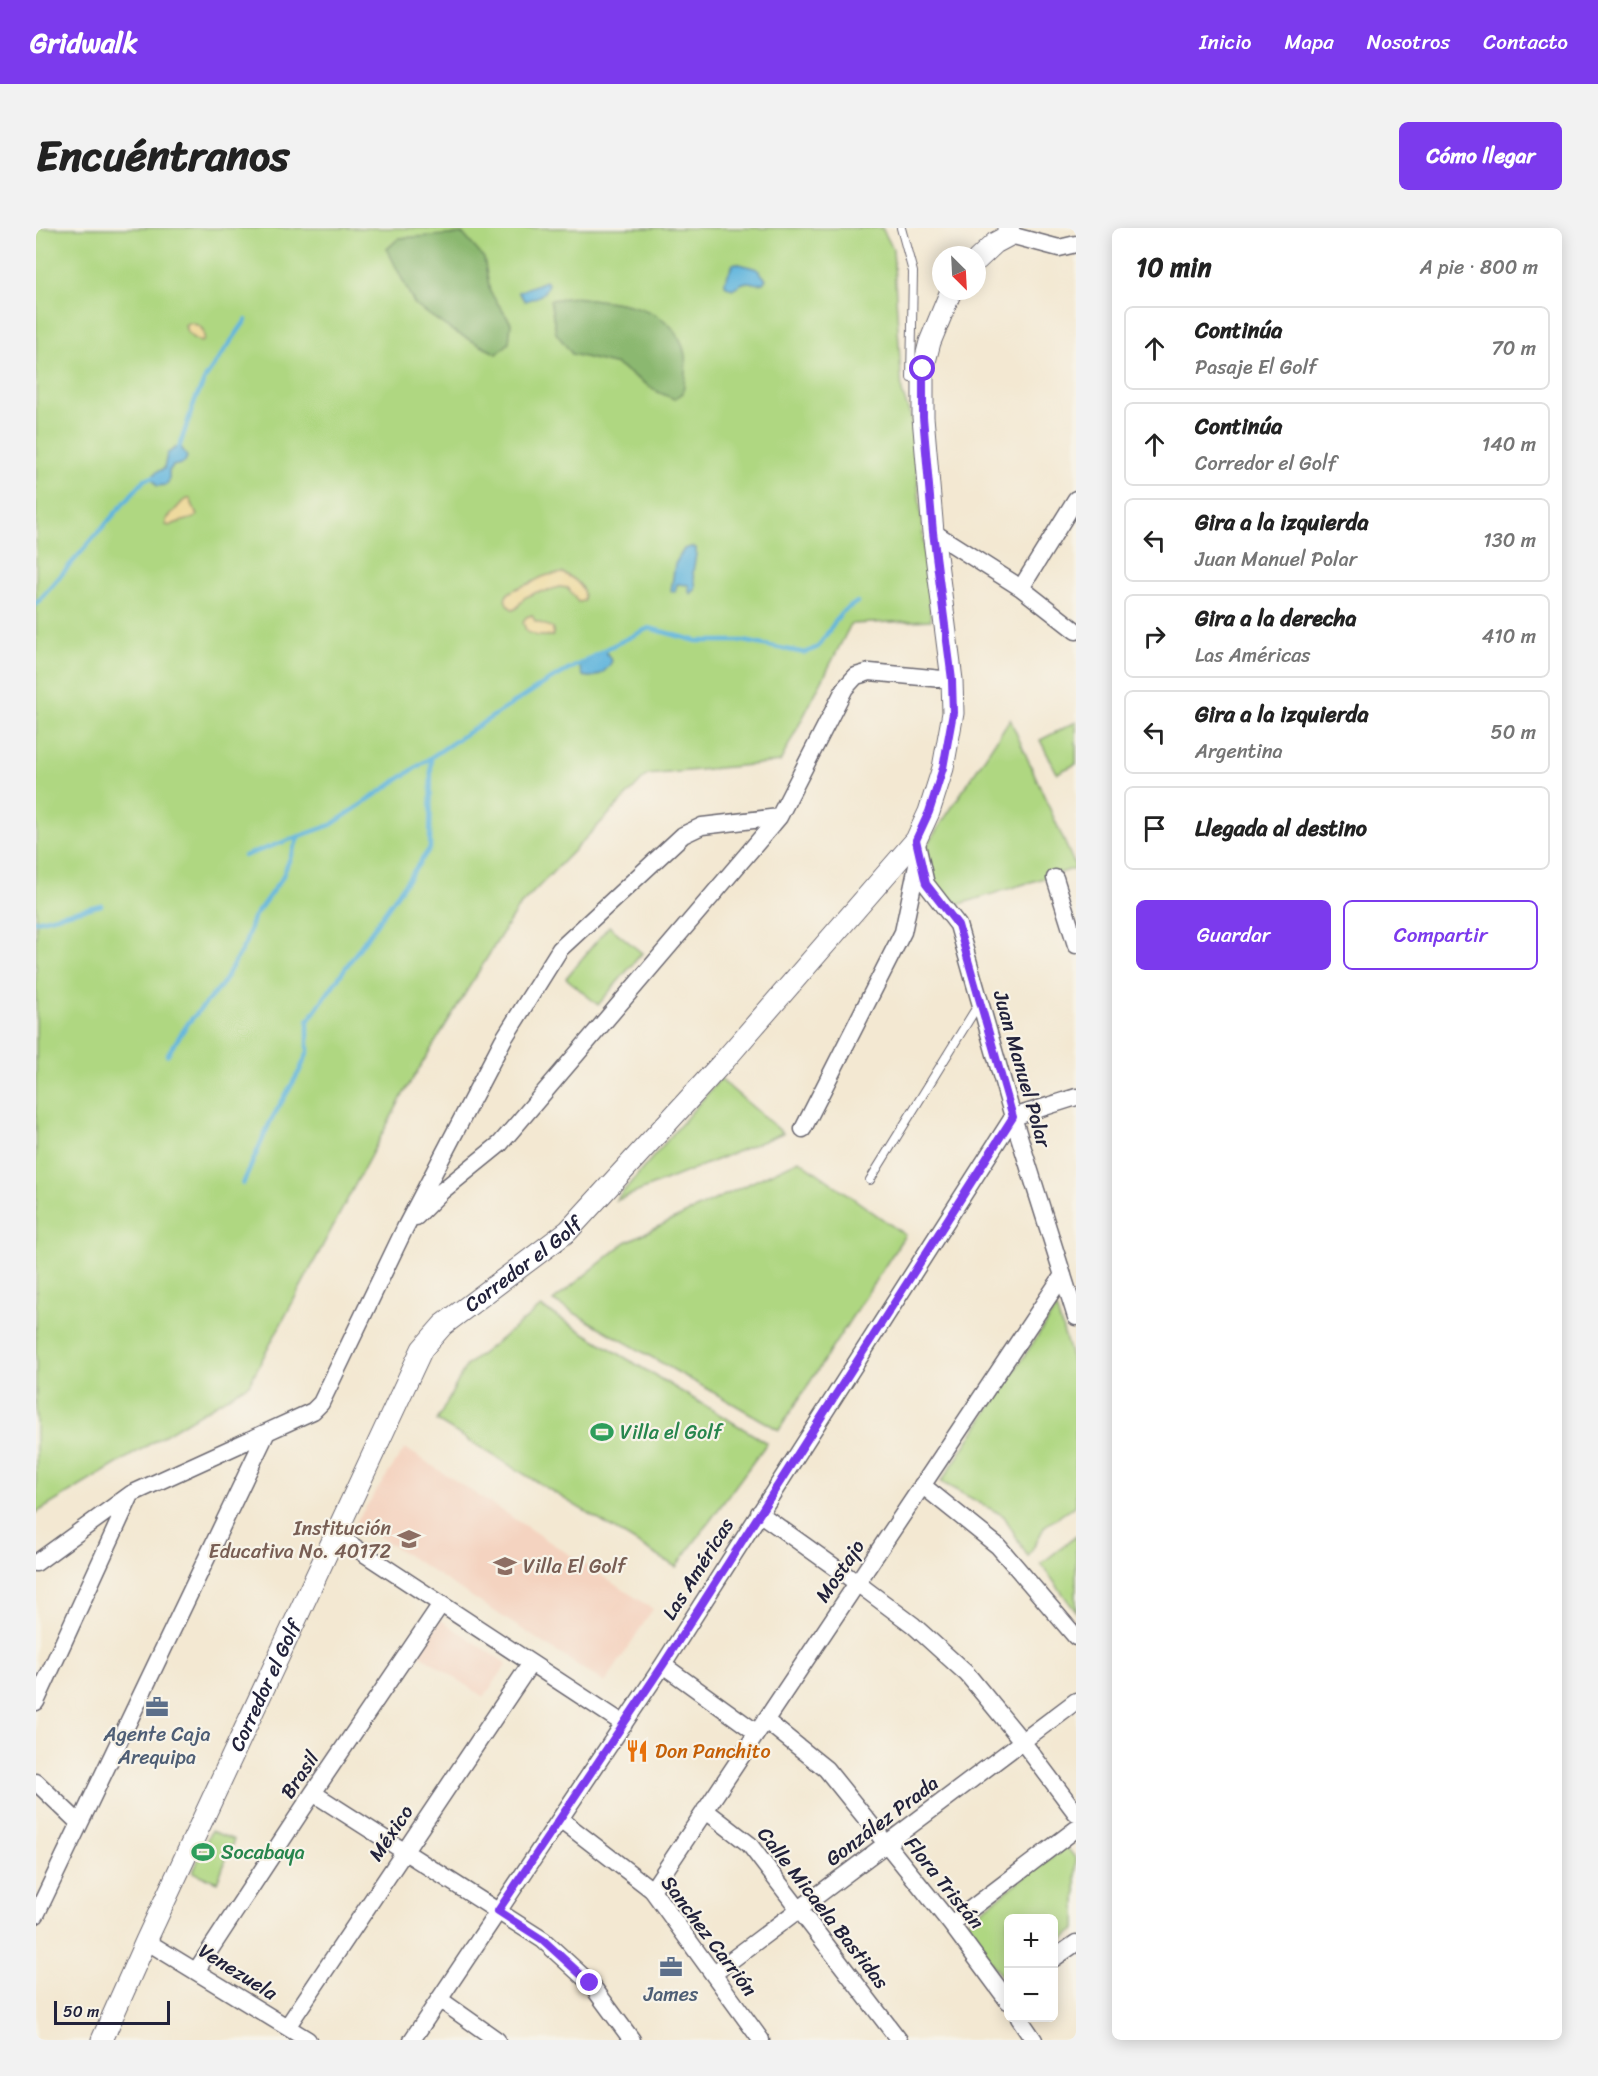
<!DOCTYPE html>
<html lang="es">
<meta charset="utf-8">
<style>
body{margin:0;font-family:Sriracha,sans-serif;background:#f2f2f2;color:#222}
.controls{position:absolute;right:18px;bottom:18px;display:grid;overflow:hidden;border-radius:9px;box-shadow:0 3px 15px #0003}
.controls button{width:54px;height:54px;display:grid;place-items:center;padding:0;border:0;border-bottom:2px solid #e0e0e0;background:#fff;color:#222;font:30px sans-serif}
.compass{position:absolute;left:896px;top:18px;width:54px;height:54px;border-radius:50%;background:#fff;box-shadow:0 3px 15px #0003;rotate:156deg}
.scale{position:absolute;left:18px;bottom:15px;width:116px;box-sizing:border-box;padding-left:6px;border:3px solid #22223b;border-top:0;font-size:16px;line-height:21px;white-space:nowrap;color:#22223b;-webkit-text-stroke:4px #f7f3e8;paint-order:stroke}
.stop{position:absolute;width:18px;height:18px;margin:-14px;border:4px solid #7c3aed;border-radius:50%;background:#fff}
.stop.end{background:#7c3aed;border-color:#fff;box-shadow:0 2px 6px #0008}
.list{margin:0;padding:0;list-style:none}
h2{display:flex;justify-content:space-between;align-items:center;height:78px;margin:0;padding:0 24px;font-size:26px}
h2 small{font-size:20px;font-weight:400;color:#767676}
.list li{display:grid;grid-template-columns:39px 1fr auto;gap:18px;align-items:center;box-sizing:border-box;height:84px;margin:0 12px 12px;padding:0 12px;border:2px solid #e0e0e0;border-radius:9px}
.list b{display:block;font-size:22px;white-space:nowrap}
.list p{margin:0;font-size:20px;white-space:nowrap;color:#767676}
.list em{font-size:20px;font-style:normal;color:#767676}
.actions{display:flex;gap:12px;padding:18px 24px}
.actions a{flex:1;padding:14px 0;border:2px solid #7c3aed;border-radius:9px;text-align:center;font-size:21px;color:#7c3aed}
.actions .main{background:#7c3aed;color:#fff}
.icon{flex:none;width:33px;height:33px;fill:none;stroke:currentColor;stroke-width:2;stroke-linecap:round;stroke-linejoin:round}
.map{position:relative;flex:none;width:1040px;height:1812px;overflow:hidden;border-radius:9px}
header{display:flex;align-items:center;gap:36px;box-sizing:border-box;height:84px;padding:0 30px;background:#7c3aed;color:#fff}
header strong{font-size:28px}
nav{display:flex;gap:33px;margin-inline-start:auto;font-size:21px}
.intro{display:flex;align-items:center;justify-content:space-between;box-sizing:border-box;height:144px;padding:0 36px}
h1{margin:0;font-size:42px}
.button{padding:15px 27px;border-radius:9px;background:#7c3aed;color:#fff;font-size:21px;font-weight:700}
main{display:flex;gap:36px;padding:0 36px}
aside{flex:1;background:#fff;border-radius:9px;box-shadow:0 3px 15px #0003}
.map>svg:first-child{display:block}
.built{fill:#f4d3c0}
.green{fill:#afd781;stroke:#687c5e;stroke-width:1.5}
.forest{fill:#8bb86f;stroke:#566d55;stroke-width:1.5}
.sand{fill:#eeda9e;stroke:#887e6c;stroke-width:1.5}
.water{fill:#61b5dd;stroke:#426c8c;stroke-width:1.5}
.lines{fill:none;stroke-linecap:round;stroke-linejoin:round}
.stream{stroke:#61b5dd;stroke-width:4.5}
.service-casing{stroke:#6b6770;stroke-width:10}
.minor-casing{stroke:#6b6770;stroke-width:19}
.tertiary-casing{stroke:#6b6770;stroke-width:23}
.service{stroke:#fff;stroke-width:8}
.minor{stroke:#fff;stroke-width:16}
.tertiary{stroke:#fff;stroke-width:21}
.route{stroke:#7c3aed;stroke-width:8}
.labels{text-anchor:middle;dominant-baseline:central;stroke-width:4.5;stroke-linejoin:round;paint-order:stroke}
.street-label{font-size:20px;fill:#22223b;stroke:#f7f3e8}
.leisure-label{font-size:20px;fill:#27864d;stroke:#f7f3e8;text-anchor:start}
.education-label{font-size:20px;fill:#785e54;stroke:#f7f3e8;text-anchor:end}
.service-label{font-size:20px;fill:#4e5e75;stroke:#f7f3e8}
.food-label{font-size:20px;fill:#c56008;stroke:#f7f3e8;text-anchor:start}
</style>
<header>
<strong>Gridwalk</strong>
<nav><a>Inicio</a><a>Mapa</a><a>Nosotros</a><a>Contacto</a></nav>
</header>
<div class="intro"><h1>Encuéntranos</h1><a class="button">Cómo llegar</a></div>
<main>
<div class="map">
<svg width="1040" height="1812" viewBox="0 0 1040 1812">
<rect width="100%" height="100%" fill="#f7f3e8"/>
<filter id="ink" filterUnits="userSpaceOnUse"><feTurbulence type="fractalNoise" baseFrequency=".0167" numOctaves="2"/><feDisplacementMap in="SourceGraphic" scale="12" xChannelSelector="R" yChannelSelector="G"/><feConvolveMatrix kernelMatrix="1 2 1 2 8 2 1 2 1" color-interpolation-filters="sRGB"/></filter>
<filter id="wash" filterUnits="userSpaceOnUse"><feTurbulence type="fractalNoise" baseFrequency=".008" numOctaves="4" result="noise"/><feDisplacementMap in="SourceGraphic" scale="24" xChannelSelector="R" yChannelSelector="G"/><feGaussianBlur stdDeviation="1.35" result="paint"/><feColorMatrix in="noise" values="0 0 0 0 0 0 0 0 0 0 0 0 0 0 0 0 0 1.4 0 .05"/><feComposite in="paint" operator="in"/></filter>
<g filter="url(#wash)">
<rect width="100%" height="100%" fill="#f3e8d2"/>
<path class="built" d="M 369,1220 L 617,1381 L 569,1455 L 320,1294 Z
M 405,1392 L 471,1436 L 448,1469 L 383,1426 Z"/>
<path class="green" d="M 0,0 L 846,0 L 857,21 L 866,164 L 876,192 L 895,392 L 815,396 L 744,534 L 611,547 L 481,681 L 368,865 L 213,1156 L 0,1285 Z
M 974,491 L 1040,640 L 924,676 C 896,662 893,646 891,617 Z
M 1040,494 L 1040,536 L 1021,545 L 1004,512 Z
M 573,698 L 606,725 L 562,777 L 530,750 Z
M 684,851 L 747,905 L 579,973 Z
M 763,932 L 869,1007 L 743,1202 L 517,1073 L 590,1014 Z
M 505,1079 L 731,1215 L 640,1339 L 401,1193 L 430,1138 Z
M 1020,1080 L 1040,1145 L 1040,1277 L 1009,1298 L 992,1329 L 968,1288 L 905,1254 Z
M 1040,1308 L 1040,1384 L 1005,1336 Z
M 175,1603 L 198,1612 L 181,1654 L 157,1644 Z
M 1030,1618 L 1040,1631 L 1040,1701 L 1018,1718 L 1017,1690 L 972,1690 L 972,1752 L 970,1754 L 926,1697 Z"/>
<path class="forest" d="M 427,6 L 448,30 L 454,64 L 475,95 L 473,115 L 461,126 L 417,103 L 379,77 L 351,21 L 363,10 Z
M 539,69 C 581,75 639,75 649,127 C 651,138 648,153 647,165 L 638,171 L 622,164 L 581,137 L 536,126 L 520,105 L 514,72 Z"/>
<path class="sand" d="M 152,95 C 163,96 169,100 168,112 L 165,114 C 157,111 150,105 149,97 Z
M 154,270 L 161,288 C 152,294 143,292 134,298 L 130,297 L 130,292 L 147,273 Z
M 527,345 C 539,351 550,358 548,373 L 542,374 L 532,360 L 523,359 L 511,363 L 501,364 L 488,370 L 480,381 L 476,381 C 457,366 484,359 495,355 C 500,352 507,348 512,347 C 517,346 522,346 527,345 Z
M 496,387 L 499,393 L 517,400 L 517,408 L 501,408 L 491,404 L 487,395 L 490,389 Z"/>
<path class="water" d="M 700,35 L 721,41 L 730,51 L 727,55 C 720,57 720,55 713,54 C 707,53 701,59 696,61 L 689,57 L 689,53 L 697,36 Z
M 509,53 L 512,55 C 509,68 500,70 489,73 L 482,64 Z
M 145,219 L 151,229 L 148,235 L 137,238 L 133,243 L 133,253 L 130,257 L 121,258 L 116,250 L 120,244 L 128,241 L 131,226 L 139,220 Z
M 655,319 L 660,320 C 661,329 657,337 657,346 C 658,351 661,357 659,362 C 658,363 656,364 655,366 L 653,364 L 653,357 L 641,356 L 639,364 L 635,363 L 639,336 L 648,321 Z
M 569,423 L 576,433 C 570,444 560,452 547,448 L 543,438 Z"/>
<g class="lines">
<path class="stream" d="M 142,223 L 159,172 L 170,149 L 210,92
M 0,376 L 109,251 L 120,249
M 208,628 L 295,597 L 425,509 L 510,454 L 580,416 L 613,400 L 661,413 L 708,413 L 769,425 L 782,419 L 805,385 L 821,374
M 0,693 L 65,677
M 131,827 L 153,794 L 185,758 L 209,716 L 217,690 L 246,650 L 263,608
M 207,956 L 234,894 L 263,844 L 272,824 L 272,793 L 394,620 L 395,530"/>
</g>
</g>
<g filter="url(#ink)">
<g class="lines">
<g class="service-casing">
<path id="service" d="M 865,0 L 877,44 L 875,150
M 834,952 L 944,774"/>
</g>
<g class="minor-casing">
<path id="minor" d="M 974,7 L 1023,20 L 1040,16
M 897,304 L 985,360 L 1040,403
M 985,360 L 1040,271
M 880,612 L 890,656 L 922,697 L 977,889 L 1040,1089
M 1019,650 L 1040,717
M 977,889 L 1040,869
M 767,901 L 867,704 L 882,633
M 380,989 L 406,963 L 464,916 L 743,589 L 809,460 L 820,448 L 834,444 L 916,452
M 886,1257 L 962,1318 L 1040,1409
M 723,1285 L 821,1355 L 877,1397 L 931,1446 L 986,1513 L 1040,1585
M 300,1307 L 588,1496
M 0,1335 L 95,1266 L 277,1183 L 285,1175 L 369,1000 L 467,812 L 524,721 L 647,607 L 666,598 L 743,589
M 627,1437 L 721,1505
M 0,1474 L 95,1267
M 729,1492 L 790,1541 L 915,1696 L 972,1773
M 0,1554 L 43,1595
M 277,1565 L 507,1712 L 554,1755 L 596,1812
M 669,1582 L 713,1616 L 863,1812
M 524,1591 L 616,1662 L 725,1812
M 616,1662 L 1027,1047
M 0,1687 L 231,1204
M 915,1696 L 1040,1601
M 110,1713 L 272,1812
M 1017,1731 L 1040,1715
M 160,1743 L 277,1565 L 405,1376
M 677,1746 L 1040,1473
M 403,1771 L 461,1812
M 983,1790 L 998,1812
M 251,1799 L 495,1435
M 376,1812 L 627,1437 L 977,889"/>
</g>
<g class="tertiary-casing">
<g id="tertiary">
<path d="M 941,32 L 959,15 L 974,7 L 972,0"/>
<path id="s1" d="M 66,1812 L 110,1713 L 386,1121 L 407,1097 L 532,1003 L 687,834 L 880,612 L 893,584 L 907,540 L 917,485 L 916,452 L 897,304 L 887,189 L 887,141 L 894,114 L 915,63"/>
</g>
</g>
<use href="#service" class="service"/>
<use href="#minor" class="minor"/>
<use href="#tertiary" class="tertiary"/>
</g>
</g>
<g class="lines" filter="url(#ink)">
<path class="route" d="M 554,1755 L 507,1712 L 462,1683 L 627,1437 L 977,889 L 922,697 L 890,656 L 880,612 L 893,584 L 907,540 L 917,485 L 916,452 L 897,304 L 887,189 L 887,141"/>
</g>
<defs>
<g id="stadium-bare" transform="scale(1.8)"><path d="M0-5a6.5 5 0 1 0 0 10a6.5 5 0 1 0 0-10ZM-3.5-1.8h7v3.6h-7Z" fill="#2e9e5b" stroke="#f7f3e8" stroke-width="2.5" paint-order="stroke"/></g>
<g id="school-bare" transform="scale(1.8)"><path d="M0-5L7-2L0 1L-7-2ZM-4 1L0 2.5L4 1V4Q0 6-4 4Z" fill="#8d6e63" stroke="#f7f3e8" stroke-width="2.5" paint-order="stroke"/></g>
<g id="office-bare" transform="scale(1.8)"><path d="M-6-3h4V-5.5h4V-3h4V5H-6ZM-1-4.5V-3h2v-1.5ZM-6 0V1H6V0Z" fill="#5c6f8a" stroke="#f7f3e8" stroke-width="2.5" paint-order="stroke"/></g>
<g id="restaurant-bare" transform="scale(1.8)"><path d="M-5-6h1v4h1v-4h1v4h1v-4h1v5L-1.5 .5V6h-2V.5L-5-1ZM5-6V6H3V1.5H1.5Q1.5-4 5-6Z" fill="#e8710a" stroke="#f7f3e8" stroke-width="2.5" paint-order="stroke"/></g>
</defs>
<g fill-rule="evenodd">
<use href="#stadium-bare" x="566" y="1204"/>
<use href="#school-bare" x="373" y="1311"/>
<use href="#school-bare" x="469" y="1338"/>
<use href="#office-bare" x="121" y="1479"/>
<use href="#restaurant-bare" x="601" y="1523"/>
<use href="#stadium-bare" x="167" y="1624"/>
<use href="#office-bare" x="635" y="1739"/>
</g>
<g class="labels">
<g class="street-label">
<text transform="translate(986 841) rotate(74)">Juan Manuel Polar</text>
<text stroke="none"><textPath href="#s1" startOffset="894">Corredor el Golf</textPath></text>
<text transform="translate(662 1341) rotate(-58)">Las Américas</text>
<text transform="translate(804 1343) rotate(-56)">Mostajo</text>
<text stroke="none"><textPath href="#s1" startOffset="390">Corredor el Golf</textPath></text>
<text transform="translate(264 1547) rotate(-56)">Brasil</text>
<text transform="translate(846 1593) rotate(-37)">González Prada</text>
<text transform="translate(355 1605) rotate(-56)">México</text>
<text transform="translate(908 1655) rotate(51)">Flora Tristán</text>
<text transform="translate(787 1680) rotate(52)">Calle Micaela Bastidas</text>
<text transform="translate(673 1708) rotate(53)">Sanchez Carrión</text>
<text transform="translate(202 1744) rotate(32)">Venezuela</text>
</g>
<g class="leisure-label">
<text x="584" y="1204">Villa el Golf</text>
<text x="185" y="1624">Socabaya</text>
</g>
<g class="education-label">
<text x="355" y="1300">Institución<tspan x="355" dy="23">Educativa No. 40172</tspan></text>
<text x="487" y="1338" text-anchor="start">Villa El Golf</text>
</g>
<g class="service-label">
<text x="121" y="1506">Agente Caja<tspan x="121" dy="23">Arequipa</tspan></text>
<text x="635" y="1766">James</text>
</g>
<g class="food-label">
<text x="619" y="1523">Don Panchito</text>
</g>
</g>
</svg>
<div class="controls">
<button>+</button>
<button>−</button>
</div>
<svg class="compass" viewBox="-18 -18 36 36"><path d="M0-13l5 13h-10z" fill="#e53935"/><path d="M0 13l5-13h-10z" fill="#767676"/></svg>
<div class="scale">50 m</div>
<div class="stop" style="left:887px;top:141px"></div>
<div class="stop end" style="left:554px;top:1755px"></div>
</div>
<aside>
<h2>10 min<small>A pie · 800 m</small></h2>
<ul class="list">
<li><svg class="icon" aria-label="ahead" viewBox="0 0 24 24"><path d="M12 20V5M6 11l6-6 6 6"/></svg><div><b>Continúa</b><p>Pasaje El Golf</p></div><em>70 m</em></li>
<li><svg class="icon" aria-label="ahead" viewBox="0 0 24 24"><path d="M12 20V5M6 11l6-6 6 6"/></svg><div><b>Continúa</b><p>Corredor el Golf</p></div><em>140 m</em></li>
<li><svg class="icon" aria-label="left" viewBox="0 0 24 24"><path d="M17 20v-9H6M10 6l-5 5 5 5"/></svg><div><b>Gira a la izquierda</b><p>Juan Manuel Polar</p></div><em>130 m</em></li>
<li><svg class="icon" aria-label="right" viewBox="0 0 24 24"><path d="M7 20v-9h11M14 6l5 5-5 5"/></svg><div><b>Gira a la derecha</b><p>Las Américas</p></div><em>410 m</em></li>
<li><svg class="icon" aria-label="left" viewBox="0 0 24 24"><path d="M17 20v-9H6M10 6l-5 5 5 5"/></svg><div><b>Gira a la izquierda</b><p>Argentina</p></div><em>50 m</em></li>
<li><svg class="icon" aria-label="arrive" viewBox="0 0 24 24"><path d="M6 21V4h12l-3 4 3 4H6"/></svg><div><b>Llegada al destino</b></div></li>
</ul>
<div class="actions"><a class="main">Guardar</a><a>Compartir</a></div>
</aside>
</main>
